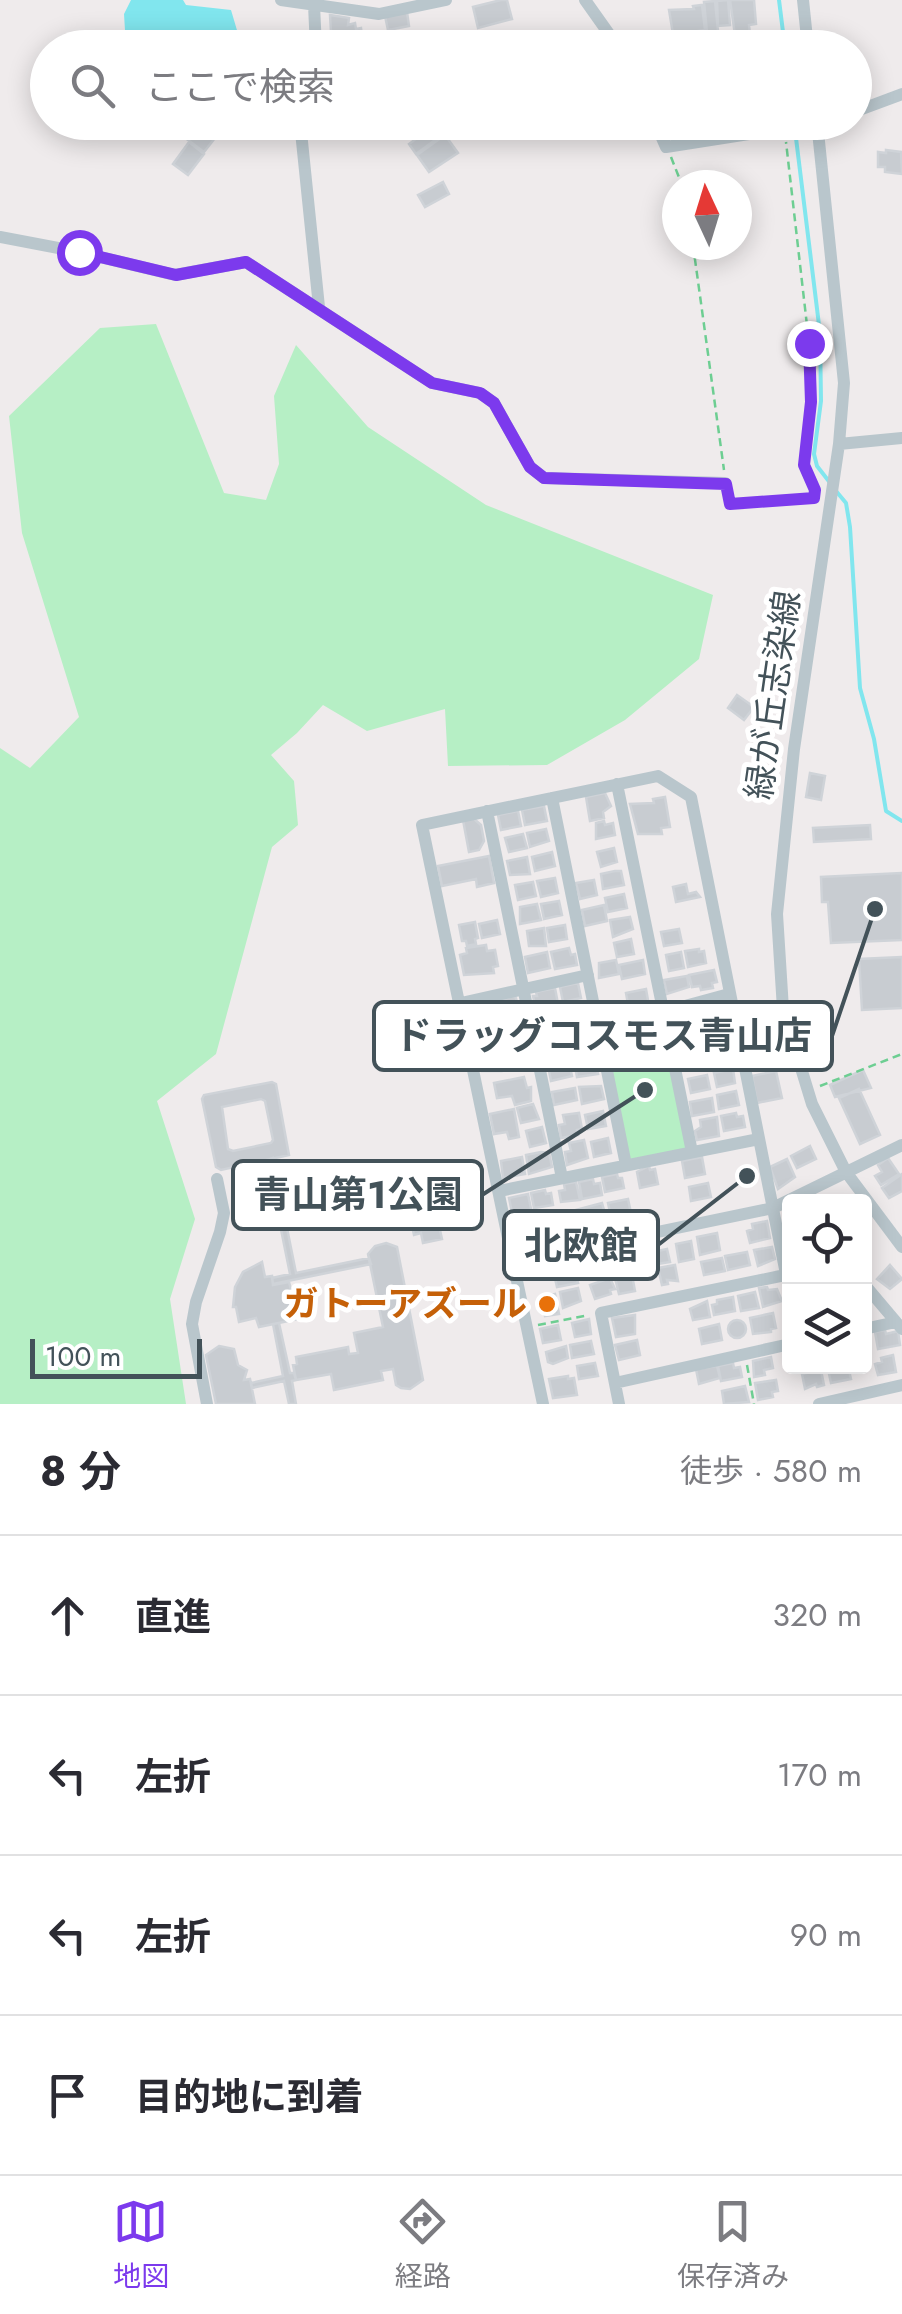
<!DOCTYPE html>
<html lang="ja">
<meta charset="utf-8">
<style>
body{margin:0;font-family:Jost,"Noto Sans JP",sans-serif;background:#f2f2f3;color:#2b2b33}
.controls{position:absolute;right:30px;bottom:30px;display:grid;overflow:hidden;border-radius:10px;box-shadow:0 5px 25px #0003}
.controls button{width:90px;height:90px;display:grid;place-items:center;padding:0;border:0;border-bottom:2px solid #e1e1e2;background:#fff;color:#2b2b33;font:50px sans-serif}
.compass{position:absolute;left:662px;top:170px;width:90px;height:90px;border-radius:50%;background:#fff;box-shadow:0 5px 25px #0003;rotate:356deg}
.scale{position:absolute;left:30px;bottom:25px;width:172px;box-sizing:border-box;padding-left:10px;border:5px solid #435259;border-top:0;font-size:28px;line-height:35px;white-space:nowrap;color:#435259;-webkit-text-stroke:8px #fff;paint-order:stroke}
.stop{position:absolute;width:30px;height:30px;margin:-22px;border:8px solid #7c3aed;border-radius:50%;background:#fff}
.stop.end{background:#7c3aed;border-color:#fff;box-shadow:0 2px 10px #0008}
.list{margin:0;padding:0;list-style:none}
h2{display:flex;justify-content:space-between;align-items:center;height:130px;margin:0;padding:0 40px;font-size:42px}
h2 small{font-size:32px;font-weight:400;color:#7c7c81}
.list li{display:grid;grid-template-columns:65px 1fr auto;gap:30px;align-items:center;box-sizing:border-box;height:160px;padding:0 40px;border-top:2px solid #e1e1e2}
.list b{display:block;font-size:38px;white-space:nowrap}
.list em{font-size:32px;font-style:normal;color:#7c7c81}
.icon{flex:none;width:55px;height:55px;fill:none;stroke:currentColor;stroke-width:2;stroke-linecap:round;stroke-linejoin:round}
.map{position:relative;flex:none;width:902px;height:1404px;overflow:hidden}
.search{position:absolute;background:#fff;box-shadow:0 5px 25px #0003;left:30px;right:30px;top:30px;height:110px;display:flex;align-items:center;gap:25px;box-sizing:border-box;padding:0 35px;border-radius:55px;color:#7c7c81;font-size:38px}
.sheet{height:770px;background:#fff}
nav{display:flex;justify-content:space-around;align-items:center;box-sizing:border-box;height:140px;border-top:2px solid #e1e1e2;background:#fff;font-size:28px;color:#7c7c81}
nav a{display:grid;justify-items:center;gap:5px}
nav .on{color:#7c3aed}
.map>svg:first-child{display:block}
.green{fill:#b6efc5}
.water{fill:#81e6ee}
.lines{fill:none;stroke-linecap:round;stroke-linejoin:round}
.stream{stroke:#81e6ee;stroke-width:4}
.building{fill:#c8ccd1;stroke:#cfd3d8;stroke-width:2.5;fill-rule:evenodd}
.path{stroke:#6dce92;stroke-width:2.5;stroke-dasharray:8 5;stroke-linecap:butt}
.minor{stroke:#b9c6cc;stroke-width:12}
.route{stroke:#7c3aed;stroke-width:12}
.food-dot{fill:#e8710a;stroke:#fff;stroke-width:4}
.labels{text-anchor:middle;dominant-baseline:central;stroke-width:10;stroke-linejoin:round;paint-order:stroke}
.street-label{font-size:35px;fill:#435259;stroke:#fff}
.food-label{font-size:35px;font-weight:bold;fill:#c56008;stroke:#fff;text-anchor:end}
.leader{fill:none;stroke:#435259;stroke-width:4}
.callout-dot{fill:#435259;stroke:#fff;stroke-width:4}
.callout{fill:#fff;stroke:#435259;stroke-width:4}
.callout-label{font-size:38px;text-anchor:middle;font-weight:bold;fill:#435259}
</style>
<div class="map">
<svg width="902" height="1404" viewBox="0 0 902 1404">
<rect width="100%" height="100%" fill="#efebec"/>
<path class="green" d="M 156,324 L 224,493 L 266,500 L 279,464 L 274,396 L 296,345 L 368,427 L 486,505 L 713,595 L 699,659 L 625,720 L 547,765 L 448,766 L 445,709 L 367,731 L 323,705 L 297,733 L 271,755 L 294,781 L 298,825 L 272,847 L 216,1054 L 157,1101 L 195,1219 L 170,1299 L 186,1404 L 0,1404 L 0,748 L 30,768 L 79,717 L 22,533 L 9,416 L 100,328 Z
M 663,1012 L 692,1152 L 626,1165 L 599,1029 Z"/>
<path class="water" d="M 131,0 L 183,0 L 186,5 L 231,10 L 239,37 L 126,47 L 124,14 Z"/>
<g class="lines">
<path class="stream" d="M 779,0 L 785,48
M 795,130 L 820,333 L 821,401 L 814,454 L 817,466 L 831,484
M 836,491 L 846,503 L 850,527 L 860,688 L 874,739 L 886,811 L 902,821"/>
</g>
<path class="building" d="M 501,0 L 507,0 L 512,19 L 478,28 L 473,7 Z
M 728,0 L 730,25 L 718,26 L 717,1 Z
M 730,0 L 754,0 L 756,24 L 749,25 L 750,34 L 735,35 Z
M 715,1 L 718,31 L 707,32 L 704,2 Z
M 702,5 L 705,30 L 698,31 L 699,34 L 673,34 L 669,10 L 694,9 L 693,6 Z
M 407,12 L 409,26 L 388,30 L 385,16 Z
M 330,15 L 349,18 L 348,25 L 355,23 L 356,29 L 361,28 L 362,37 L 354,45 L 332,48 Z
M 439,122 L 446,132 L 416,154 L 409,144 Z
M 206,131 L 215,138 L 204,152 L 188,140 L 195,132 Z
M 445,135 L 458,153 L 429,172 L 417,155 Z
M 189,142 L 204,154 L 188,175 L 173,164 Z
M 886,150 L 901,152 L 902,174 L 885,172 L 885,167 L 878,167 L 878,152 L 886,153 Z
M 443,182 L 449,194 L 425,207 L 418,195 Z
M 737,695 L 754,707 L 744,720 L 728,708 Z
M 810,773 L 825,776 L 821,800 L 806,797 Z
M 605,793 L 611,806 L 603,812 L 604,818 L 590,821 L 586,797 Z
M 665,797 L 670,827 L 661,828 L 662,834 L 638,834 L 630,804 L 654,803 L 653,799 Z
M 544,806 L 547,821 L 525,825 L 522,810 Z
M 518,811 L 521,826 L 501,830 L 498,815 Z
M 473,818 L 481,825 L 484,841 L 479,850 L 469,852 L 463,820 Z
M 604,821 L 605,825 L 613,823 L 615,835 L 596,839 L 596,823 Z
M 870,825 L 871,839 L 814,842 L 813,828 Z
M 546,829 L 549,841 L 530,847 L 527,833 Z
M 523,834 L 527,848 L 509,852 L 505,838 Z
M 614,848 L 617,862 L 601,867 L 597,852 Z
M 552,852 L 555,866 L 535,871 L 532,857 Z
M 489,856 L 494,883 L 477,887 L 476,879 L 442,886 L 438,866 Z
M 527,857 L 530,874 L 510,875 L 507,861 Z
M 615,871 L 621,871 L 624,885 L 603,889 L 601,874 Z
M 902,873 L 902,940 L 831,943 L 828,902 L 822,902 L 821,877 Z
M 555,878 L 558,893 L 541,897 L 537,881 Z
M 594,880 L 597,895 L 580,899 L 576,883 Z
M 533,882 L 536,896 L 518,900 L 515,885 Z
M 686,884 L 688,894 L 696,892 L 700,897 L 676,902 L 673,887 Z
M 624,894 L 627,908 L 608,912 L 605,898 Z
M 559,901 L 562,915 L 544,919 L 541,904 Z
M 537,904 L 541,920 L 520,924 L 520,907 Z
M 604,905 L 607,921 L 585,926 L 582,910 Z
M 630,917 L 633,929 L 613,937 L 610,920 Z
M 497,920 L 500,934 L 482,938 L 479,924 Z
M 475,922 L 478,938 L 475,939 L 476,944 L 467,946 L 466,941 L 462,941 L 459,925 Z
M 565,925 L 567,939 L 549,942 L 547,928 Z
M 544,928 L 546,946 L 529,946 L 527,931 Z
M 679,929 L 682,943 L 664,946 L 661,932 Z
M 631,939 L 634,954 L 617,957 L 614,943 Z
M 486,945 L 487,951 L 495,950 L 498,966 L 493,967 L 494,973 L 464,975 L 460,955 L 467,953 L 466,948 Z
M 569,948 L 571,955 L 575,954 L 577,965 L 555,969 L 551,952 Z
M 699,949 L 699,952 L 704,951 L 706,963 L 688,967 L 685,951 Z
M 547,952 L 550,968 L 528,973 L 525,957 Z
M 681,952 L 684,968 L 669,971 L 666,955 Z
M 902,957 L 902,1008 L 862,1010 L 859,959 Z
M 616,960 L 619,974 L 599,978 L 599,963 Z
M 643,960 L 645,974 L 622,979 L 619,965 Z
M 714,970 L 717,982 L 712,983 L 713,988 L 701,990 L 700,986 L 692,987 L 689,975 Z
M 687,976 L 689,987 L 667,994 L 664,980 Z
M 578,983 L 581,998 L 563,1002 L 560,987 Z
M 555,988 L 558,1004 L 536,1009 L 533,996 L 537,996 L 536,992 Z
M 646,989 L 649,1006 L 629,1010 L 626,993 Z
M 512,996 L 516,998 L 519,1012 L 500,1016 L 497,1002 Z
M 492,1001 L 494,1016 L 474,1020 L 471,1005 Z
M 502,1054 L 505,1068 L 502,1071 L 482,1071 L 479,1058 Z
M 590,1058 L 595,1060 L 598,1074 L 577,1077 L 574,1061 Z
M 569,1062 L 572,1076 L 551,1081 L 548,1066 Z
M 733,1069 L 735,1083 L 717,1087 L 714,1073 Z
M 863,1070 L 871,1088 L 835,1097 L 830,1085 Z
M 776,1071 L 782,1098 L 757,1103 L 752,1076 Z
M 707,1075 L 710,1089 L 691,1093 L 688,1079 Z
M 524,1077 L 527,1088 L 531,1087 L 531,1101 L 515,1105 L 512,1096 L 497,1098 L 494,1083 Z
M 272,1082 L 276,1084 L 289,1155 L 221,1170 L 216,1167 L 202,1099 L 204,1095 ZM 261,1099 L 265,1101 L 273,1140 L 271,1143 L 233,1151 L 228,1149 L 222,1107 Z
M 601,1086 L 604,1099 L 582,1104 L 579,1087 Z
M 575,1088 L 577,1100 L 554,1105 L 552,1092 Z
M 859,1089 L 880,1135 L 860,1144 L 839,1098 Z
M 736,1091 L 739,1105 L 719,1109 L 717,1095 Z
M 712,1098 L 714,1112 L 692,1116 L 690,1102 Z
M 533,1104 L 539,1119 L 521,1123 L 517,1108 Z
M 514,1109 L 519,1137 L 509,1139 L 507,1132 L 494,1134 L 490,1114 Z
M 603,1111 L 606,1126 L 588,1129 L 585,1115 Z
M 579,1113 L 582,1129 L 577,1130 L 578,1135 L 561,1138 L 559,1125 L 565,1124 L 563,1115 Z
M 736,1113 L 737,1117 L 743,1116 L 745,1127 L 724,1131 L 721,1116 Z
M 717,1117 L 719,1136 L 697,1140 L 695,1131 L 701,1127 L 700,1120 Z
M 542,1127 L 546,1143 L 530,1147 L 526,1131 Z
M 608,1138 L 611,1153 L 594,1157 L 591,1142 Z
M 584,1140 L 588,1158 L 567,1165 L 565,1152 L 571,1151 L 569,1143 Z
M 810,1146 L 816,1159 L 797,1168 L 791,1156 Z
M 541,1152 L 549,1153 L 552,1167 L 529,1174 L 526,1155 Z
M 522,1157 L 525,1174 L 503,1178 L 501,1161 Z
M 702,1157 L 705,1174 L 685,1178 L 682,1161 Z
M 273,1158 L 296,1273 L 369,1258 L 371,1264 L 273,1284 L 272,1278 L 290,1274 L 267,1160 Z
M 888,1158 L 899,1174 L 881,1185 L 875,1176 L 882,1172 L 878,1165 Z
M 787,1159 L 795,1177 L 778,1189 L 770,1167 Z
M 649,1166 L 650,1170 L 655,1169 L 658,1184 L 640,1188 L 637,1172 Z
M 617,1174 L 618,1178 L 622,1178 L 624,1188 L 605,1192 L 602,1177 Z
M 902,1174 L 902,1191 L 889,1198 L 882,1188 Z
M 593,1179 L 594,1184 L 600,1183 L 602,1195 L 582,1199 L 579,1182 Z
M 429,1180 L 431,1187 L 440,1185 L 449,1228 L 440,1230 L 442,1239 L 423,1243 L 421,1233 L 414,1235 L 405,1193 L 413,1191 L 412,1183 Z
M 576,1182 L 580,1200 L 561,1202 L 559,1191 L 565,1190 L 564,1184 Z
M 708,1183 L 711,1197 L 691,1201 L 689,1187 Z
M 545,1190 L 546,1194 L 551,1193 L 553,1205 L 534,1208 L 531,1193 Z
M 528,1194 L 531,1209 L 512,1213 L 509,1198 Z
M 628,1199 L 631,1213 L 611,1217 L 608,1203 Z
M 602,1203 L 606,1217 L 578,1221 L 576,1210 Z
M 567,1211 L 570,1227 L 547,1232 L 544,1216 Z
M 767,1221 L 770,1238 L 750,1243 L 747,1231 L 753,1229 L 752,1224 Z
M 717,1233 L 720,1250 L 700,1255 L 697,1237 Z
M 691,1241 L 694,1259 L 679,1262 L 676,1244 Z
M 386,1243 L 397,1247 L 423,1380 L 410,1389 L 401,1388 L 396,1385 L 393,1369 L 381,1371 L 383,1380 L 334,1390 L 331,1374 L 296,1380 L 293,1365 L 297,1364 L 296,1357 L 348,1347 L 349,1354 L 358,1353 L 354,1333 L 383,1327 L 368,1254 L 375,1246 Z
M 772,1247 L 775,1259 L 758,1266 L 754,1250 Z
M 667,1249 L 670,1262 L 651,1265 L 648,1253 Z
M 747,1252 L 750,1265 L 728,1270 L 725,1256 Z
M 722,1258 L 725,1271 L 704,1275 L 701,1262 Z
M 262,1262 L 265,1277 L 272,1276 L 273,1285 L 289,1282 L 298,1319 L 259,1327 L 256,1318 L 239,1322 L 236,1307 L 233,1307 L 235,1287 L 243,1272 Z
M 573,1262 L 578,1283 L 557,1287 L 554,1274 L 563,1272 L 562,1265 Z
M 675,1265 L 678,1281 L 667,1280 L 668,1284 L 662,1285 L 658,1268 Z
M 890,1265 L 902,1279 L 890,1289 L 877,1279 Z
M 632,1275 L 635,1291 L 619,1294 L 615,1278 Z
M 610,1278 L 615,1289 L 610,1290 L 611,1294 L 595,1299 L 590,1285 Z
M 767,1287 L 768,1290 L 777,1289 L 782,1301 L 763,1307 L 759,1288 Z
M 578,1288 L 581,1301 L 563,1308 L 560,1292 Z
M 755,1292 L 759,1308 L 741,1311 L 738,1296 Z
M 555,1294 L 559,1314 L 545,1316 L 541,1297 Z
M 733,1297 L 735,1311 L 714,1315 L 712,1305 L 717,1304 L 717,1300 Z
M 707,1301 L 710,1317 L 693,1320 L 690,1309 Z
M 773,1313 L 776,1328 L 771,1329 L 771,1332 L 753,1334 L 750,1318 Z
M 635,1315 L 635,1334 L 616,1337 L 612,1318 Z
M 589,1319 L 591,1334 L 575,1337 L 572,1323 Z
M728 1329a9 9 0 1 1 18 0a9 9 0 1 1-18 0Z
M 279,1323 L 290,1373 L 294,1373 L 296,1380 L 292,1381 L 296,1404 L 289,1404 L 284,1381 L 252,1388 L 251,1383 L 283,1376 L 273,1324 Z
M 719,1324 L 722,1340 L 702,1344 L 699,1329 Z
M 558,1325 L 561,1340 L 543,1343 L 540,1329 Z
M 885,1330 L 886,1334 L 898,1331 L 900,1345 L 878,1349 L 875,1332 Z
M 637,1340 L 640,1355 L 619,1360 L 615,1345 Z
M 591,1341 L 594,1354 L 572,1358 L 570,1345 Z
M 219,1346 L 234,1349 L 238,1365 L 247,1370 L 244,1380 L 250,1379 L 255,1404 L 216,1404 L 206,1355 Z
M 566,1346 L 568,1358 L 553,1364 L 548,1362 L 546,1352 Z
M 893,1355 L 896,1372 L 878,1375 L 875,1364 L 882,1362 L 881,1358 Z
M 771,1357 L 773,1368 L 764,1370 L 765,1375 L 754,1377 L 753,1361 Z
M 595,1363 L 598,1376 L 579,1379 L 577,1366 Z
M 733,1363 L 734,1368 L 740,1367 L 742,1377 L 721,1381 L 718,1366 Z
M 717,1366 L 720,1378 L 699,1384 L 696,1369 Z
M 848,1366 L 851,1379 L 831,1383 L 828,1369 Z
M 821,1370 L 824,1385 L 817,1387 L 816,1384 L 805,1389 L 802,1374 Z
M 568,1376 L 568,1379 L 574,1378 L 577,1395 L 553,1398 L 549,1379 Z
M 776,1380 L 778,1391 L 772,1392 L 773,1397 L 758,1400 L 755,1383 Z
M 745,1386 L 749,1402 L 724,1404 L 722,1391 Z"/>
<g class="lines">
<path class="path" d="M 671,157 L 682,185
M 693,245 L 724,470
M 727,492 L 730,504 L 814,498 L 815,489 L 804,465 L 811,402 L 809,343 L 786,142
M 820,1086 L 902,1054
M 538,1325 L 589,1315
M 747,1365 L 754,1404"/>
<path class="minor" d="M 281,0 L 379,14 L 446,0
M 585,0 L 619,48
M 803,0 L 808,48
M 314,5 L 316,48
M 854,112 L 902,94
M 300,122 L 319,307
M 655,122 L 666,147 L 827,122
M 817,122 L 844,383 L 839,444 L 794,749 L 777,914 L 783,1009 L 812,1104 L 846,1172 L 902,1247
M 0,237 L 79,252 L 175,275 L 246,262 L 432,383 L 480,393 L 494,403 L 530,467 L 544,478 L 725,483
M 839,444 L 902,438
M 617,784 L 692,1152
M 552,798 L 626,1165
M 487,811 L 562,1178
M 461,1003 L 588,975
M 663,1012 L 729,994
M 499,1191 L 759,1139
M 513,1262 L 422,825 L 658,776 L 691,797 L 786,1274
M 864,1284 L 902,1329
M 864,1329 L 896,1322
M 615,1383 L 790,1344
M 207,1404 L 192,1324 L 196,1302 L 220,1232 L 224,1213 L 217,1179
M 543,1404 L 513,1262 L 773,1208 L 902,1145
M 619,1404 L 601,1313 L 790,1274
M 819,1404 L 902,1385"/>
</g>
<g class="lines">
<path class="route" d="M 79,252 L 176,275 L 246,262 L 432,383 L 480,393 L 494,403 L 530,467 L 544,478 L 726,484 L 730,504 L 814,498 L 815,490 L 804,465 L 811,402 L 809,343"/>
</g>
<circle class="food-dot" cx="547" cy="1304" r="10"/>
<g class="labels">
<g class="street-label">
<text transform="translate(773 695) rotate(-82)">緑が丘志染線</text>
</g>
<g class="food-label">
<text x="527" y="1304">ガトーアズール</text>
</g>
</g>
<path class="leader" d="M875 909L832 1036M645 1090L482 1195M747 1176L658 1245"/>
<g class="callout-dot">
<circle cx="875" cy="909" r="10"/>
<circle cx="645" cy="1090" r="10"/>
<circle cx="747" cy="1176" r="10"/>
</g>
<g class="callout">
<rect x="374" y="1002" width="458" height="68" rx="10"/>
<rect x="233" y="1161" width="249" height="68" rx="10"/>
<rect x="504" y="1211" width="154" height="68" rx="10"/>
</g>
<g class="callout-label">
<text x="603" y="1049">ドラッグコスモス青山店</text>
<text x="358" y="1208">青山第1公園</text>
<text x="581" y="1259">北欧館</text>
</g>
</svg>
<div class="controls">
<button><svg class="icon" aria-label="locate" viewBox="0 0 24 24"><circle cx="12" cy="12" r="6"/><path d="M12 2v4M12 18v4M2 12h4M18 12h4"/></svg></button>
<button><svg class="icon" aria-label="layers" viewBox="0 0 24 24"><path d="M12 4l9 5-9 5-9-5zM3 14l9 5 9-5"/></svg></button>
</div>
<svg class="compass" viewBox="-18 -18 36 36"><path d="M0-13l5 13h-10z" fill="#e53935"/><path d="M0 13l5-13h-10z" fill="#7c7c81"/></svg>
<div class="scale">100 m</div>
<div class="stop" style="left:79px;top:252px"></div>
<div class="stop end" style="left:809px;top:343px"></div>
<div class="search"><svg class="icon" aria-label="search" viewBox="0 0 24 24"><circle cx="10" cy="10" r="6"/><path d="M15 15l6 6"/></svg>ここで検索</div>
</div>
<section class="sheet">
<h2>8 分<small>徒歩 · 580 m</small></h2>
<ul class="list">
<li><svg class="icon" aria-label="ahead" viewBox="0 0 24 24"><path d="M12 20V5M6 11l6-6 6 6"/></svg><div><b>直進</b></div><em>320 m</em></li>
<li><svg class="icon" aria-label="left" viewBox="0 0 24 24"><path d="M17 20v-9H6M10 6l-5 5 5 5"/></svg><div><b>左折</b></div><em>170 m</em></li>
<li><svg class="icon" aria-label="left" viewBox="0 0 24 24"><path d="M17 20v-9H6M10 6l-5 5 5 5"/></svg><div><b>左折</b></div><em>90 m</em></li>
<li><svg class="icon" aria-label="arrive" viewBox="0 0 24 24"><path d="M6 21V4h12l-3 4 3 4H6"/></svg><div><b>目的地に到着</b></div></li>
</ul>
</section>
<nav>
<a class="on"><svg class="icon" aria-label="map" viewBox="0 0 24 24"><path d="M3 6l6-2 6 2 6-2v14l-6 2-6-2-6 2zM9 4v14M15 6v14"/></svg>地図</a>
<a><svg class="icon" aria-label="directions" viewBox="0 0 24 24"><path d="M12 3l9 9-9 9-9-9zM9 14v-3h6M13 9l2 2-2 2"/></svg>経路</a>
<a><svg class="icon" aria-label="saved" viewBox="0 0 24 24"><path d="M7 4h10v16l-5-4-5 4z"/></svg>保存済み</a>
</nav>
